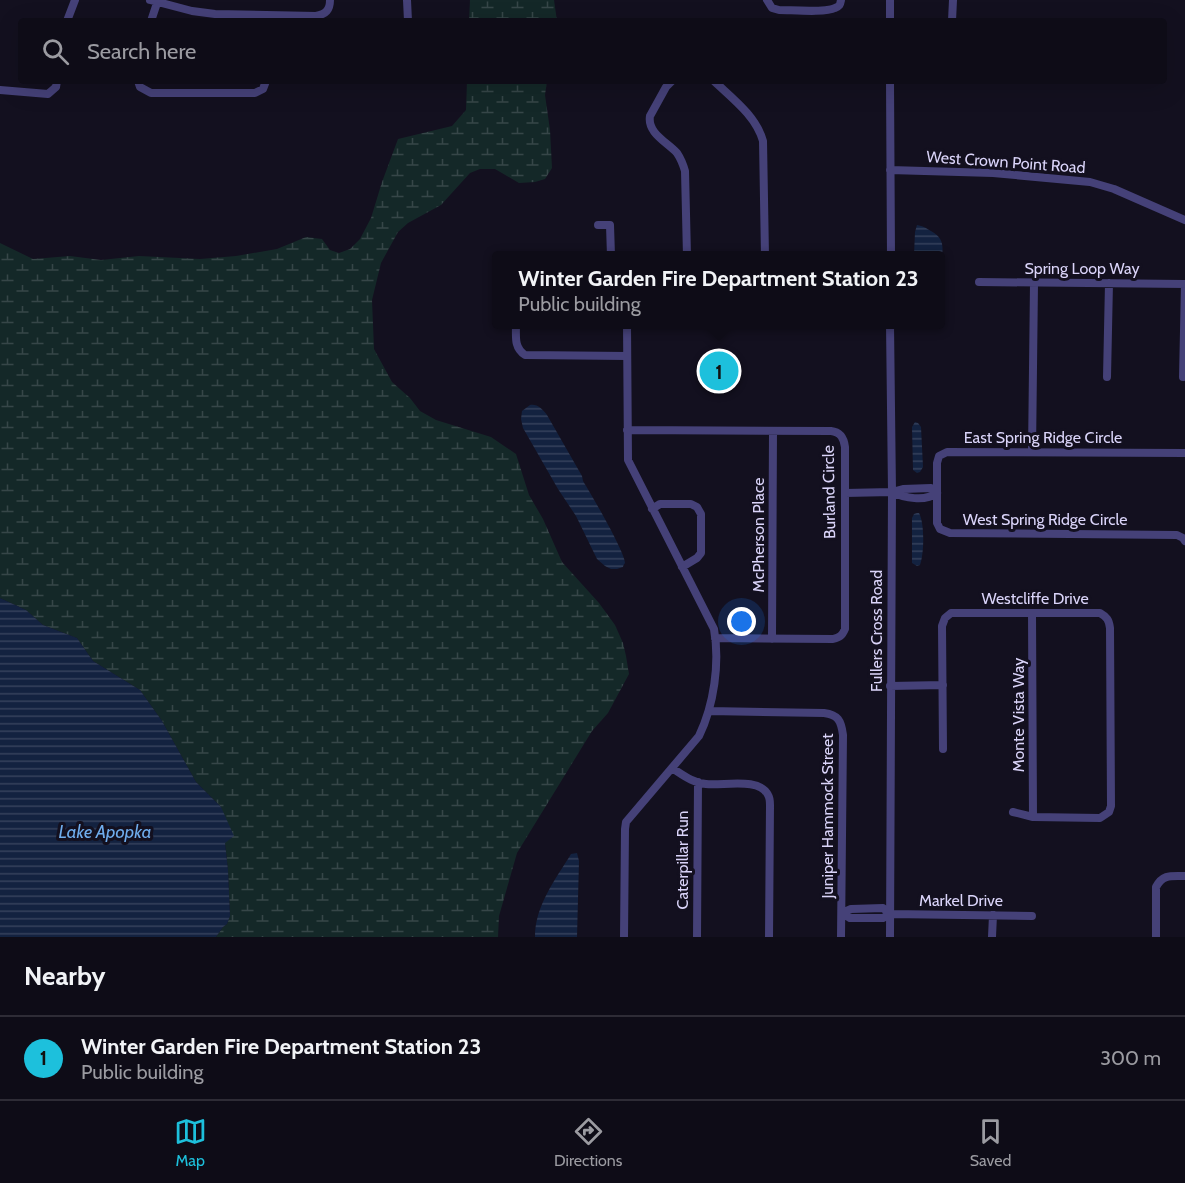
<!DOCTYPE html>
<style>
body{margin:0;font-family:Cabin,sans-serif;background:#171520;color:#f1f3f6}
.you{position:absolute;left:742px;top:622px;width:21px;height:21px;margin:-15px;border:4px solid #fff;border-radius:50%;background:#1a73e8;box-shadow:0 0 0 9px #1a73e833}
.badge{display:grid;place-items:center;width:39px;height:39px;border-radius:50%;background:#1dc0dc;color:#111;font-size:20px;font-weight:700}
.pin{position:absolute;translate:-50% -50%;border:3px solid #fff;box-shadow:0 2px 6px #0006}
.popup{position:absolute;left:492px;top:251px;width:453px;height:78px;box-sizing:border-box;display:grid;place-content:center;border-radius:6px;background:#0e0c17;filter:drop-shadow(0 2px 4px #0005);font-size:20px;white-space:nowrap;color:#9b9ba1}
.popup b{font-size:22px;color:#f1f3f6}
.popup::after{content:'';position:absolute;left:50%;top:100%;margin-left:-12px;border:12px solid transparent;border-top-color:#0e0c17}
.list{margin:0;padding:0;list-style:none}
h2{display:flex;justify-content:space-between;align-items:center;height:78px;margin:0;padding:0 24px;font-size:26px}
h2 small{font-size:20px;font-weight:400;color:#9b9ba1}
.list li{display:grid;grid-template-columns:39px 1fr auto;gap:18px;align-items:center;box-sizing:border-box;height:84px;padding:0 24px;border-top:2px solid #2e2c36}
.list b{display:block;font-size:22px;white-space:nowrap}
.list p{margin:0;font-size:20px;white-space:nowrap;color:#9b9ba1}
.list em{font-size:20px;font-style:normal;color:#9b9ba1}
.icon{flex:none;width:33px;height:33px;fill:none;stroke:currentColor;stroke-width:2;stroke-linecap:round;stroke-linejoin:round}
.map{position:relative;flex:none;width:1185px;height:937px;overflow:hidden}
.search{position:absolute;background:#0e0c17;box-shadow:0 6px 24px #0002;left:18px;right:18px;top:18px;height:66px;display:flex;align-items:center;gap:15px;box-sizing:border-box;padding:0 21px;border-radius:6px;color:#9b9ba1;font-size:22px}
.sheet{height:162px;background:#0e0c17}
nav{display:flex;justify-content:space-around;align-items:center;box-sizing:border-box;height:84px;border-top:2px solid #2e2c36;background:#0e0c17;font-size:16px;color:#9b9ba1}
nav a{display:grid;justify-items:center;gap:3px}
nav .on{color:#1dc0dc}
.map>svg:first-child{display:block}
.wetland{fill:url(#wetland-marsh)}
.water{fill:url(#water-rules)}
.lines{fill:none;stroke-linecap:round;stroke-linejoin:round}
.minor{stroke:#454178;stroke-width:8}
.labels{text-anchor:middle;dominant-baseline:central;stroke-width:6;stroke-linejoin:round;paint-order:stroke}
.street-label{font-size:16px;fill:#dad4f9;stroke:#13101f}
.water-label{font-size:18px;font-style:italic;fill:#6facec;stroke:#13101f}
</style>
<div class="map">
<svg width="1185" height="937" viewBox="0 0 1185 937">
<defs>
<pattern id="wetland-marsh" width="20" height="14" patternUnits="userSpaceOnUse" patternTransform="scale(1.5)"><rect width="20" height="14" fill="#142828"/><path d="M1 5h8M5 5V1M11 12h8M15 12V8" fill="none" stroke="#364648"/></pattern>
<pattern id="water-rules" width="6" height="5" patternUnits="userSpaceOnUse" patternTransform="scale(1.5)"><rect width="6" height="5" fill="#132240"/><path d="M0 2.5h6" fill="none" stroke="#35415c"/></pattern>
</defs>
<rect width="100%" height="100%" fill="#13101f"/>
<path class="wetland" d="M 470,0 L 554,0 L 557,21 L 469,21 Z
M 467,81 L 547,81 L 545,95 L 550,130 L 552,168 L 545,179 L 535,182 L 519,183 L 495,169 L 480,169 L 470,173 L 441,205 L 408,223 L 398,232 L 381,263 L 372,300 L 374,349 L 392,382 L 410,398 L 420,411 L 436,420 L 491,437 L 516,454 L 529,495 L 543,519 L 562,562 L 599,603 L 615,625 L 623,643 L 626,656 L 629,674 L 608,713 L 592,731 L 517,853 L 499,916 L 498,937 L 216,937 L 223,927 L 227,924 L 230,916 L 228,870 L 221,807 L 196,782 L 162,721 L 140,690 L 93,661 L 77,638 L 43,625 L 26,610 L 0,598 L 0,243 L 33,259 L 70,256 L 101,260 L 139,256 L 200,259 L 236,256 L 277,249 L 306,237 L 322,239 L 330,250 L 339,253 L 350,249 L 360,239 L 371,218 L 382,182 L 398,139 L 452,126 L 466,110 Z"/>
<path class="water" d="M 917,225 C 923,226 926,228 931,231 C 947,240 942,250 941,266 L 941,256 L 914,255 L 915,232 Z
M 530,405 C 538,404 542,409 547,415 L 582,476 L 583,481 C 591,494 625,552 625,563 C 624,564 623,566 623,567 L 617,569 L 611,569 L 605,566 L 597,559 L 576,516 L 558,489 L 523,428 L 521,419 L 522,411 Z
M 915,422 L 918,423 L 921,427 L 923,467 L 920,472 L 917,473 L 913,470 L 912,427 Z
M 917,513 L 919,513 C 925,524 924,554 920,565 L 917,566 L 912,563 L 912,518 L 914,514 Z
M 0,598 L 26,610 L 43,625 L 77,638 L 93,661 L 140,690 L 162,721 L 196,782 L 221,807 L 234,836 L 225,843 L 228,870 L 230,916 L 227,924 L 223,927 L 216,937 L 0,937 Z
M 577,853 L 579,861 L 577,937 L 535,937 C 535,906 555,880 571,854 Z"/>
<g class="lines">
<path class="minor" d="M 150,0 L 192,11 L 215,14 L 316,16 C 326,14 330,10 330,0
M 407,0 L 408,21
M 767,0 L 772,8 L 779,10 C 792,10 825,13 835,8 C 840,6 840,5 841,0
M 890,0 L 890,21
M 67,21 L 75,0
M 151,21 L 158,0
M 952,21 L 953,0
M 138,81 L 140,87 L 151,93 L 255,93 L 263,89 L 266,81
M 672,81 L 666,87 L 650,116 C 647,133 667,142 677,153 C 681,159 683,164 685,171 L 687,256
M 714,81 C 733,99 756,116 763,141 L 765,256
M 890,81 L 891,256
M 0,90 L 48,94 L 56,87 L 57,81
M 890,170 L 993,173 L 1090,182 L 1114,189 L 1185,220
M 598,225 L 610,225 L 611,256
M 979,282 L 1185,284
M 516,324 C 516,337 514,348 525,355 L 627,356
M 1107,377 L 1109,283
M 1183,377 L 1185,284
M 627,430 L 831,431 C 841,432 844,439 845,447 L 845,629 C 842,636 840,637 833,639 L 715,638
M 1032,452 L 1034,283
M 1185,453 L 947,452 L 939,456 L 937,463 L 937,523 L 940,529 L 950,533 L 1177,535 L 1183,538 L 1185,541
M 892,492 C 904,498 925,502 937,493
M 845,493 L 892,492 L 903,489 L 931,488 L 937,493
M 652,509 L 660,504 L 691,504 L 697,507 L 701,514 L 701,553 L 697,558 L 682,567
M 1032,613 L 1033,817
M 772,639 L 773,431
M 890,686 L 943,685
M 709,711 L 824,713 C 838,715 841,720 843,735 L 841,937
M 943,749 L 942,626 L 945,618 L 951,613 L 1100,613 C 1107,617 1109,620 1110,628 L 1111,806 L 1109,812 L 1100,818 L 1033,817 L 1013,812
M 672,768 C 683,775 693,783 706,784 C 723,786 760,777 768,795 C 770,798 770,802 770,805 L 769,937
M 890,914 L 883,908 L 851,909 L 842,913 L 850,918 L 883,918 L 890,914 L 1032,916
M 624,937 L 625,829 L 626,822 L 699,736 C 714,705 720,663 714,629 L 628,460 L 627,324
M 697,937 L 698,782
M 890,937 L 892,492 L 890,324
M 992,937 L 993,915
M 1156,937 L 1156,887 C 1163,874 1171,876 1185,876"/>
</g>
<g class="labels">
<g class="street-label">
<text transform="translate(1006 162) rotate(4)">West Crown Point Road</text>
<text x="1082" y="268">Spring Loop Way</text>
<text x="1043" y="437">East Spring Ridge Circle</text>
<text transform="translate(829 492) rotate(-91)">Burland Circle</text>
<text x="1045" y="519">West Spring Ridge Circle</text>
<text transform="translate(758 535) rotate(-90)">McPherson Place</text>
<text x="1035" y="598">Westcliffe Drive</text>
<text transform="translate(876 631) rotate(-90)">Fullers Cross Road</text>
<text transform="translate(1018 715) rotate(-90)">Monte Vista Way</text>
<text transform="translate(827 816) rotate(-90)">Juniper Hammock Street</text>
<text transform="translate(682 860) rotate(-90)">Caterpillar Run</text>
<text x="961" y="900">Markel Drive</text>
</g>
<g class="water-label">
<text x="105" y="832">Lake Apopka</text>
</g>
</g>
</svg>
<div class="you"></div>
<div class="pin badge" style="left:719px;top:371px">1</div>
<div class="popup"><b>Winter Garden Fire Department Station 23</b>Public building</div>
<div class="search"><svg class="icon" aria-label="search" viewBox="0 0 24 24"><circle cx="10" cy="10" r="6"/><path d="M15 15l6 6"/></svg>Search here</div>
</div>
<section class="sheet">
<h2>Nearby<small></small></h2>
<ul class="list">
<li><span class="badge">1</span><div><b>Winter Garden Fire Department Station 23</b><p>Public building</p></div><em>300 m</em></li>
</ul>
</section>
<nav>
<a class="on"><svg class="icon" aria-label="map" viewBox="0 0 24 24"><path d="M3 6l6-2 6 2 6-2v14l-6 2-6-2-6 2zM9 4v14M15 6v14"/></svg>Map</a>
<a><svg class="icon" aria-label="directions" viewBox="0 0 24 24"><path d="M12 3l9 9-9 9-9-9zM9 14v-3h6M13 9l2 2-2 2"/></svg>Directions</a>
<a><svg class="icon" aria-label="saved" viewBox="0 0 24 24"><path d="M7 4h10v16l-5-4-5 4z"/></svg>Saved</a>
</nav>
